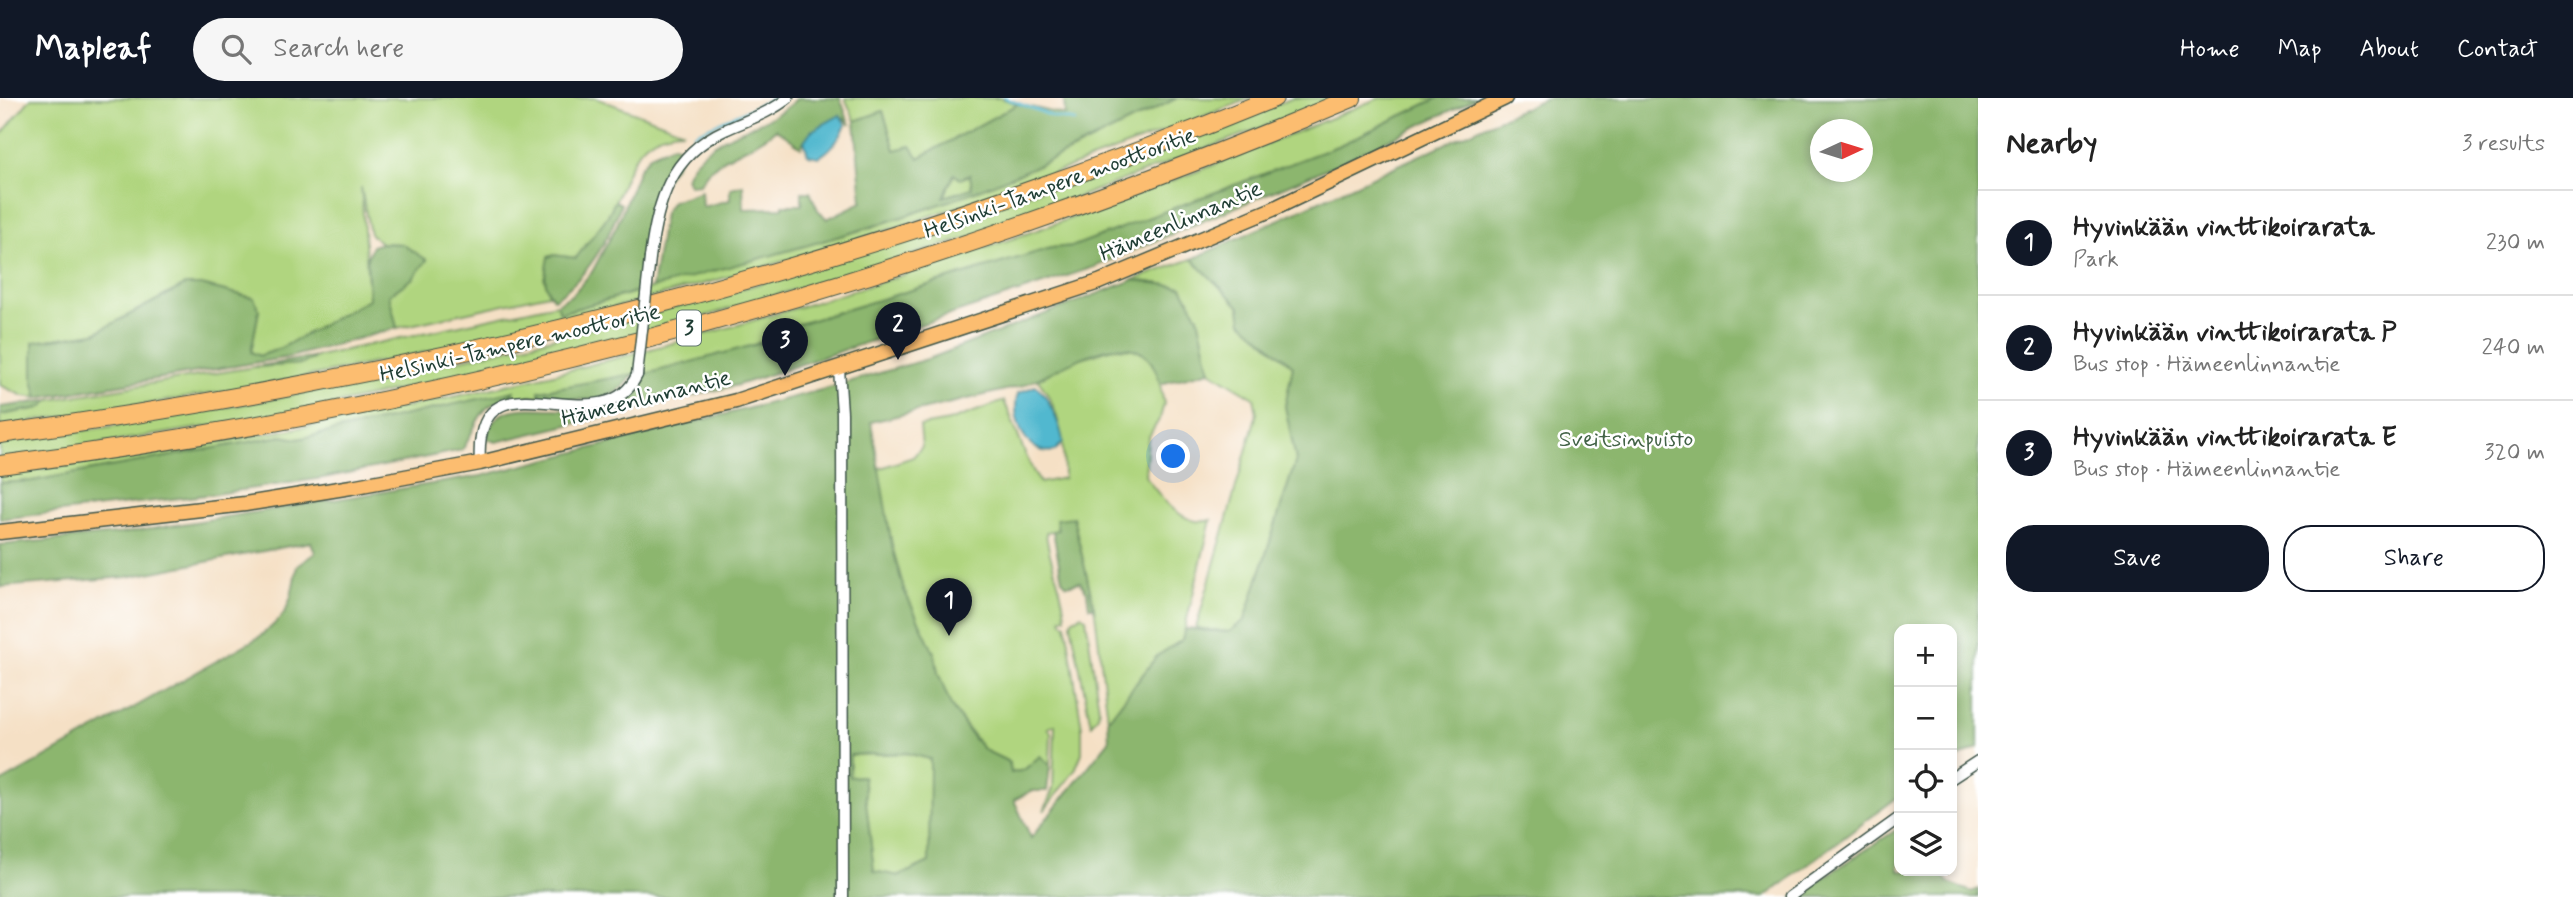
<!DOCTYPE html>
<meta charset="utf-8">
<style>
body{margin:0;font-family:Mynerve,sans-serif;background:#f6f6f6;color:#222}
.controls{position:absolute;right:21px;bottom:21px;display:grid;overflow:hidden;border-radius:14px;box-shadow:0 4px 10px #0003}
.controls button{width:63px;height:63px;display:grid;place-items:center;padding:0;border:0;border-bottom:2px solid #e0e0e0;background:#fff;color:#222;font:35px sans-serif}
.compass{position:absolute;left:1810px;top:21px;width:63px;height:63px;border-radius:50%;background:#fff;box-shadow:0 4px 10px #0003;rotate:86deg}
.you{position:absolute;left:1174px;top:359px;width:24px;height:24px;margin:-18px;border:5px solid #fff;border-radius:50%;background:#1a73e8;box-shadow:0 0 0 10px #1a73e833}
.badge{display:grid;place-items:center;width:46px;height:46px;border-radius:50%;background:#111827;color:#fff;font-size:23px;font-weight:700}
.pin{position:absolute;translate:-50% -58px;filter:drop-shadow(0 2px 4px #0008)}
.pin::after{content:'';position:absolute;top:37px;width:24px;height:21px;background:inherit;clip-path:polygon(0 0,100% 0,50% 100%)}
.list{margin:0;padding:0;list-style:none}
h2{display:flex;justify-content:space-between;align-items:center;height:91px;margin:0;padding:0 28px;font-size:30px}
h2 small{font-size:23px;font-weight:400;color:#767676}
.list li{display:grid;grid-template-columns:46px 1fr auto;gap:21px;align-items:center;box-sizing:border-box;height:105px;padding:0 28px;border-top:2px solid #e0e0e0}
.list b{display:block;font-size:26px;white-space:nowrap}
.list p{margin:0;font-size:23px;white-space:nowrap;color:#767676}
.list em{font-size:23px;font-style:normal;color:#767676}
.actions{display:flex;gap:14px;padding:21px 28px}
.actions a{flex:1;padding:16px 0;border:2px solid #111827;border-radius:28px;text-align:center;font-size:24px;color:#111827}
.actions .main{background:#111827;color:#fff}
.icon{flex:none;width:38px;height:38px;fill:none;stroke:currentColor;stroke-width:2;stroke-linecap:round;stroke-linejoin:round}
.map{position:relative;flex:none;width:1978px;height:799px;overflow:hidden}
header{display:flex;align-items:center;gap:42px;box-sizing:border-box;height:98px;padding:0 35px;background:#111827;color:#fff}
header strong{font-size:33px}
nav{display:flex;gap:38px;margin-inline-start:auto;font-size:24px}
.search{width:490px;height:63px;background:#f6f6f6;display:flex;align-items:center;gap:18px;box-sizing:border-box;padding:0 24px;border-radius:38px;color:#767676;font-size:26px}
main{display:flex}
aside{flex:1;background:#fff}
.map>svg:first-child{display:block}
.green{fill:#b0d57f;stroke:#68895a;stroke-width:2}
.forest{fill:#8cb66e;stroke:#567a51;stroke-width:2;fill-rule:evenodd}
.water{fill:#51b8cf;stroke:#387a82;stroke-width:2}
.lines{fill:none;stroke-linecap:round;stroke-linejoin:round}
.stream{stroke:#51b8cf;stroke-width:2.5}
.minor-casing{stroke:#3f554a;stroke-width:13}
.major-casing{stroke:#3f554a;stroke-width:17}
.highway-casing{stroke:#3f554a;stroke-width:20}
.minor{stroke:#fff;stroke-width:10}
.major{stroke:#fcbd6f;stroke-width:14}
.highway{stroke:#fcbd6f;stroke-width:18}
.minor-bridge-casing{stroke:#3f554a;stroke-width:13;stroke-linecap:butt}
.minor-bridge{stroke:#fff;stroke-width:10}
.labels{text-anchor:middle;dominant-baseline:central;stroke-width:5;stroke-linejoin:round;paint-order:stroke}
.shield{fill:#fff;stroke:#627771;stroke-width:2}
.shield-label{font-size:21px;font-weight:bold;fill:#1f3d34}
.street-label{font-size:23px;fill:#1f3d34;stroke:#fff}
.park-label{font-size:23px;fill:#436347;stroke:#fff}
</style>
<header>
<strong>Mapleaf</strong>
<div class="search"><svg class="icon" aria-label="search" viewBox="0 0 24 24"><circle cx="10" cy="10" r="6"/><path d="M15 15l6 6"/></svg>Search here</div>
<nav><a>Home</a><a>Map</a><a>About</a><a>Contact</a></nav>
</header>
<main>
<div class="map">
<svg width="1978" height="799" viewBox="0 0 1978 799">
<rect width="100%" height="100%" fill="#fff"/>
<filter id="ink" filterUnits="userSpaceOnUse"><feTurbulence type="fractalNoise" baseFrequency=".0143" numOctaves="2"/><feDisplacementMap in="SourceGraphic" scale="14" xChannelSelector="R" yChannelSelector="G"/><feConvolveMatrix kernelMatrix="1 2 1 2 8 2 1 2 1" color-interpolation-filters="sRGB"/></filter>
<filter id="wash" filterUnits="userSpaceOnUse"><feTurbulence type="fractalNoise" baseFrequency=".00686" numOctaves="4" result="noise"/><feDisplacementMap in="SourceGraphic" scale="28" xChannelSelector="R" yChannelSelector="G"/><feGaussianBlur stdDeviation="1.57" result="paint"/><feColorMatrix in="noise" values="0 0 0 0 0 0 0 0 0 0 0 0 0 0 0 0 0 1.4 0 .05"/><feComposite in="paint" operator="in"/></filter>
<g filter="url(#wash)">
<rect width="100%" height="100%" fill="#f5e0c5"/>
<path class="green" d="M 31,0 L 596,0 L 684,33 C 627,34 630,83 606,121 C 597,135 586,147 576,160 L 554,157 L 544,179 L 549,196 L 397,230 L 389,197 L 413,180 L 402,146 L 382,145 L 370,136 L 361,89 L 369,201 L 281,250 L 260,258 L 251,254 L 259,212 L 254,200 L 201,187 L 185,187 L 95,235 L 41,243 L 33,282 L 38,300 L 23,298 L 0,287 L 0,38 Z
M 845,0 L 1001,0 L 1018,6 L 919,60 L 895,52 L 883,13 L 855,23 Z
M 1177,0 L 1251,0 C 1127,48 1003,96 877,135 C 730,181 580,220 430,253 C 288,285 144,307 0,328 L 0,317 L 40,310 L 50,302 L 74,298 L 254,269 L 302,266 L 318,258 L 557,206 L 560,215 L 869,130 L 949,103 L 1069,54 Z
M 1293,0 L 1339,0 L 975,138 L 648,235 L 301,314 L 0,361 L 0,344 C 257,312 509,256 758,186 C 827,167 895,141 963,118 C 1074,81 1184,44 1293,0 Z
M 1379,0 L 1438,0 L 1340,47 L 1074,148 L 1051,150 L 789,229 C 727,269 613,280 539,293 L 540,298 L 510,299 L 514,294 L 298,341 L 282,338 L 32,383 L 0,385 L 0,377 C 219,347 437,309 651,251 C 900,185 1142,100 1379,0 Z
M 954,76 L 970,77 L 972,90 L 944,99 Z
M 1192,161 L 1240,209 L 1242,224 L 1293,268 L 1285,308 L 1296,362 L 1245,522 L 1229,534 L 1196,530 L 1257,315 L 1254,300 L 1210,273 L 1198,219 L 1182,189 L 1133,182 Z
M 1113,250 L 1136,251 L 1151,262 L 1157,272 L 1164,306 L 1160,320 L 1148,340 L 1145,378 C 1160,399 1184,431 1211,422 L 1182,542 L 1157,558 L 1108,622 L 1095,514 L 1073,419 L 1058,432 L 1046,434 C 1048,462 1063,489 1065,519 L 1061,520 L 1062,524 L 1066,526 L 1082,630 L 1082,655 L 1075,672 L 1044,713 L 1053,691 L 1055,627 L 1048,630 L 1051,634 L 1050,668 L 1040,658 L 1024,672 L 1011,675 L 1009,664 L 984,652 L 951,608 L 938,575 L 935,557 L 904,492 L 892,448 L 878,371 L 913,359 L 922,349 L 920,328 L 949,323 L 1004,303 C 1017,331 1023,358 1040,385 L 1064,380 C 1064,345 1061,311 1038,282 L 1069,264 Z
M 1081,517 L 1086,520 L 1099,611 L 1098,618 L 1091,627 L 1071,526 L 1072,522 Z
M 906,655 L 930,661 L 930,764 L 899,778 L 874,774 L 863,678 L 849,679 L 850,657 Z"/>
<path class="forest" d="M 797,0 L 840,0 L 850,27 L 844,20 L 804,43 L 801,49 L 776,31 C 754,52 712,58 700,86 L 689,87 L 686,79 C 705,32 766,34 797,0 Z
M 1064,0 L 1177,0 C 1102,38 1028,75 949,103 C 852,138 751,162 652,190 L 664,115 L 672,103 L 701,93 L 702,109 L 730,102 L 730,90 L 743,87 L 744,111 L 783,110 L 783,107 L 802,107 L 802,94 L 810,94 L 818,112 L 827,121 L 862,104 L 855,23 L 883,13 L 895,52 L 911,48 L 919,60 L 1018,6 L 1065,17 ZM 954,76 L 960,81 L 970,77 L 972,90 L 944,99 Z
M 1438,0 L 1477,0 L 1335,67 L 1094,169 L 738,287 L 496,344 L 487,341 C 495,273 612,351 642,277 L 765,244 L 789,229 L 1051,150 L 1074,148 L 1340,47 Z
M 1546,0 L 1978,0 L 1978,650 L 1952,663 L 1952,531 L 1899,531 L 1899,698 L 1765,799 L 0,799 L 0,685 L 259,539 C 292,514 289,507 297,468 L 315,455 L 311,444 L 127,479 L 0,489 L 0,447 L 126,435 L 481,378 L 825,291 L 931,260 L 1133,182 L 1182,189 L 1198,219 L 1210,273 L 1160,286 C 1143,209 1059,276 1018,289 L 871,324 L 892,448 L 904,492 L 935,557 L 938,575 L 951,608 L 974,641 L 984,652 L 1009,664 L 1011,675 L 1024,672 L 1040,658 L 1050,668 L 1047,693 L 1031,693 L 1014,702 L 1031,740 L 1109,643 L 1108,622 L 1157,558 L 1182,542 L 1186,531 L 1229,534 L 1245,522 L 1296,362 L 1285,308 L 1293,268 L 1242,224 L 1240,209 L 1192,161 ZM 1820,32 L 1862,32 L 1862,74 L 1820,74 ZM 906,655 L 930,661 L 929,764 L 899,778 L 874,773 L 863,678 L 849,679 L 850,657 Z
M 673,47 L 681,49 C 683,63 664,79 659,93 C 646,123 646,160 642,192 L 560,215 L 557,206 L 573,196 L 592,174 L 617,127 L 639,71 L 650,57 Z
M 615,103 L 621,106 C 608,143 588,179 554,201 C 542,189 545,174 548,159 L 554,157 L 576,160 L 607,119 Z
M 382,145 L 402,146 L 427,162 L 413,180 L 389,197 L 397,230 L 290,259 L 38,300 L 33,282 L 33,244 L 95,235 L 185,187 L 201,187 L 254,200 L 259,212 L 251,254 L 260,258 L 281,250 L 369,201 L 367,160 L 372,148 Z
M 318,258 L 302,266 L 254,269 Z
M 633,276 C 612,312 574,301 540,298 L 539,293 Z
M 514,293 C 507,303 494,303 485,312 C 474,324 472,339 462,352 L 323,380 L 215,396 L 0,421 L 0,385 L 32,383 L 282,338 L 298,341 Z
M 50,302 L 40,310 L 0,317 L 0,309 Z
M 1073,419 L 1094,509 L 1089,509 L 1087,494 L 1080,484 L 1067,487 L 1062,482 L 1053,433 L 1058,432 L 1056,421 Z
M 1896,732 L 1899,735 L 1899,773 L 1937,773 L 1949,785 L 1972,794 L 1978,791 L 1978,799 L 1794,799 Z"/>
<path class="water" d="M 840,17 L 846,27 C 840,40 830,53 819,59 L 808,57 L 804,43 L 811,33 Z
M 1035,288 C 1047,293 1062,332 1063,344 L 1055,353 C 1026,359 1010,319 1018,295 Z"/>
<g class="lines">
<path class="stream" d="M 1005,0 L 1054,19 L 1075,23
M 694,36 L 774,0"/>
</g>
</g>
<g filter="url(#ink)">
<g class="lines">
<g class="minor-casing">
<path id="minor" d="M 650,160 C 657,104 670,57 725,32 C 747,22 770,15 788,0
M 839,271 L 842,315 L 843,799
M 480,365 C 472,243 602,353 637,277
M 1952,680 L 1978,663
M 1789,799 L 1899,720"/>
</g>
<g class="major-casing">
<path id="major" d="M 0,434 L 245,406 L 351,389 L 480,365 L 736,303 L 1099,184 L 1273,111 L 1505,0"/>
</g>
<g class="highway-casing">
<path id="highway" d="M 0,336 C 437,277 865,168 1274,0
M 0,367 C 465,307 920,183 1352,0"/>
</g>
<use href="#minor" class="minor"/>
<use href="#major" class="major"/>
<use href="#highway" class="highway"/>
<g class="minor-bridge-casing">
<path id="minor-bridge" d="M 637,277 L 650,160"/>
</g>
<use href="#minor-bridge" class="minor-bridge"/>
</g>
</g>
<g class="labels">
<rect class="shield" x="677" y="212.5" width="24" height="35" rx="5"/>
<g class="shield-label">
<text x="689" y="230">3</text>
</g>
<g class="street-label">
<text transform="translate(1060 86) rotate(-20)">Helsinki-Tampere moottoritie</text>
<text transform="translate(1181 124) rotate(-23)">Hämeenlinnantie</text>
<text transform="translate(520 246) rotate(-13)">Helsinki-Tampere moottoritie</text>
<text transform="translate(646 301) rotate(-14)">Hämeenlinnantie</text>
</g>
<g class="park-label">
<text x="1626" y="342">Sveitsinpuisto</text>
</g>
</g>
</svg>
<div class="controls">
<button>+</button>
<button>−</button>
<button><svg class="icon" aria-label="locate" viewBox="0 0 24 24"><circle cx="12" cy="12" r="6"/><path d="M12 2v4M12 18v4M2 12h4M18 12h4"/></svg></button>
<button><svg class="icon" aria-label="layers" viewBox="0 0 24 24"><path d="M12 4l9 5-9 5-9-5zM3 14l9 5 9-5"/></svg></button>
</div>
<svg class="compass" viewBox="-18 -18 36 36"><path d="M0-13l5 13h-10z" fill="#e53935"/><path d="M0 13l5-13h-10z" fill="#767676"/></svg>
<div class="you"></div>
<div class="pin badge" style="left:949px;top:538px">1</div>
<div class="pin badge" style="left:898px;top:262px">2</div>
<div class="pin badge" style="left:785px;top:278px">3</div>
</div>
<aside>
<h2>Nearby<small>3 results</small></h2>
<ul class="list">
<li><span class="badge">1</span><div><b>Hyvinkään vinttikoirarata</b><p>Park</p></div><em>230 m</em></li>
<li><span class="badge">2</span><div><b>Hyvinkään vinttikoirarata P</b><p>Bus stop · Hämeenlinnantie</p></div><em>240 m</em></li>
<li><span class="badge">3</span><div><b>Hyvinkään vinttikoirarata E</b><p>Bus stop · Hämeenlinnantie</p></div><em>320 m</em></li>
</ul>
<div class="actions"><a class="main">Save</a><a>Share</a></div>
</aside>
</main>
